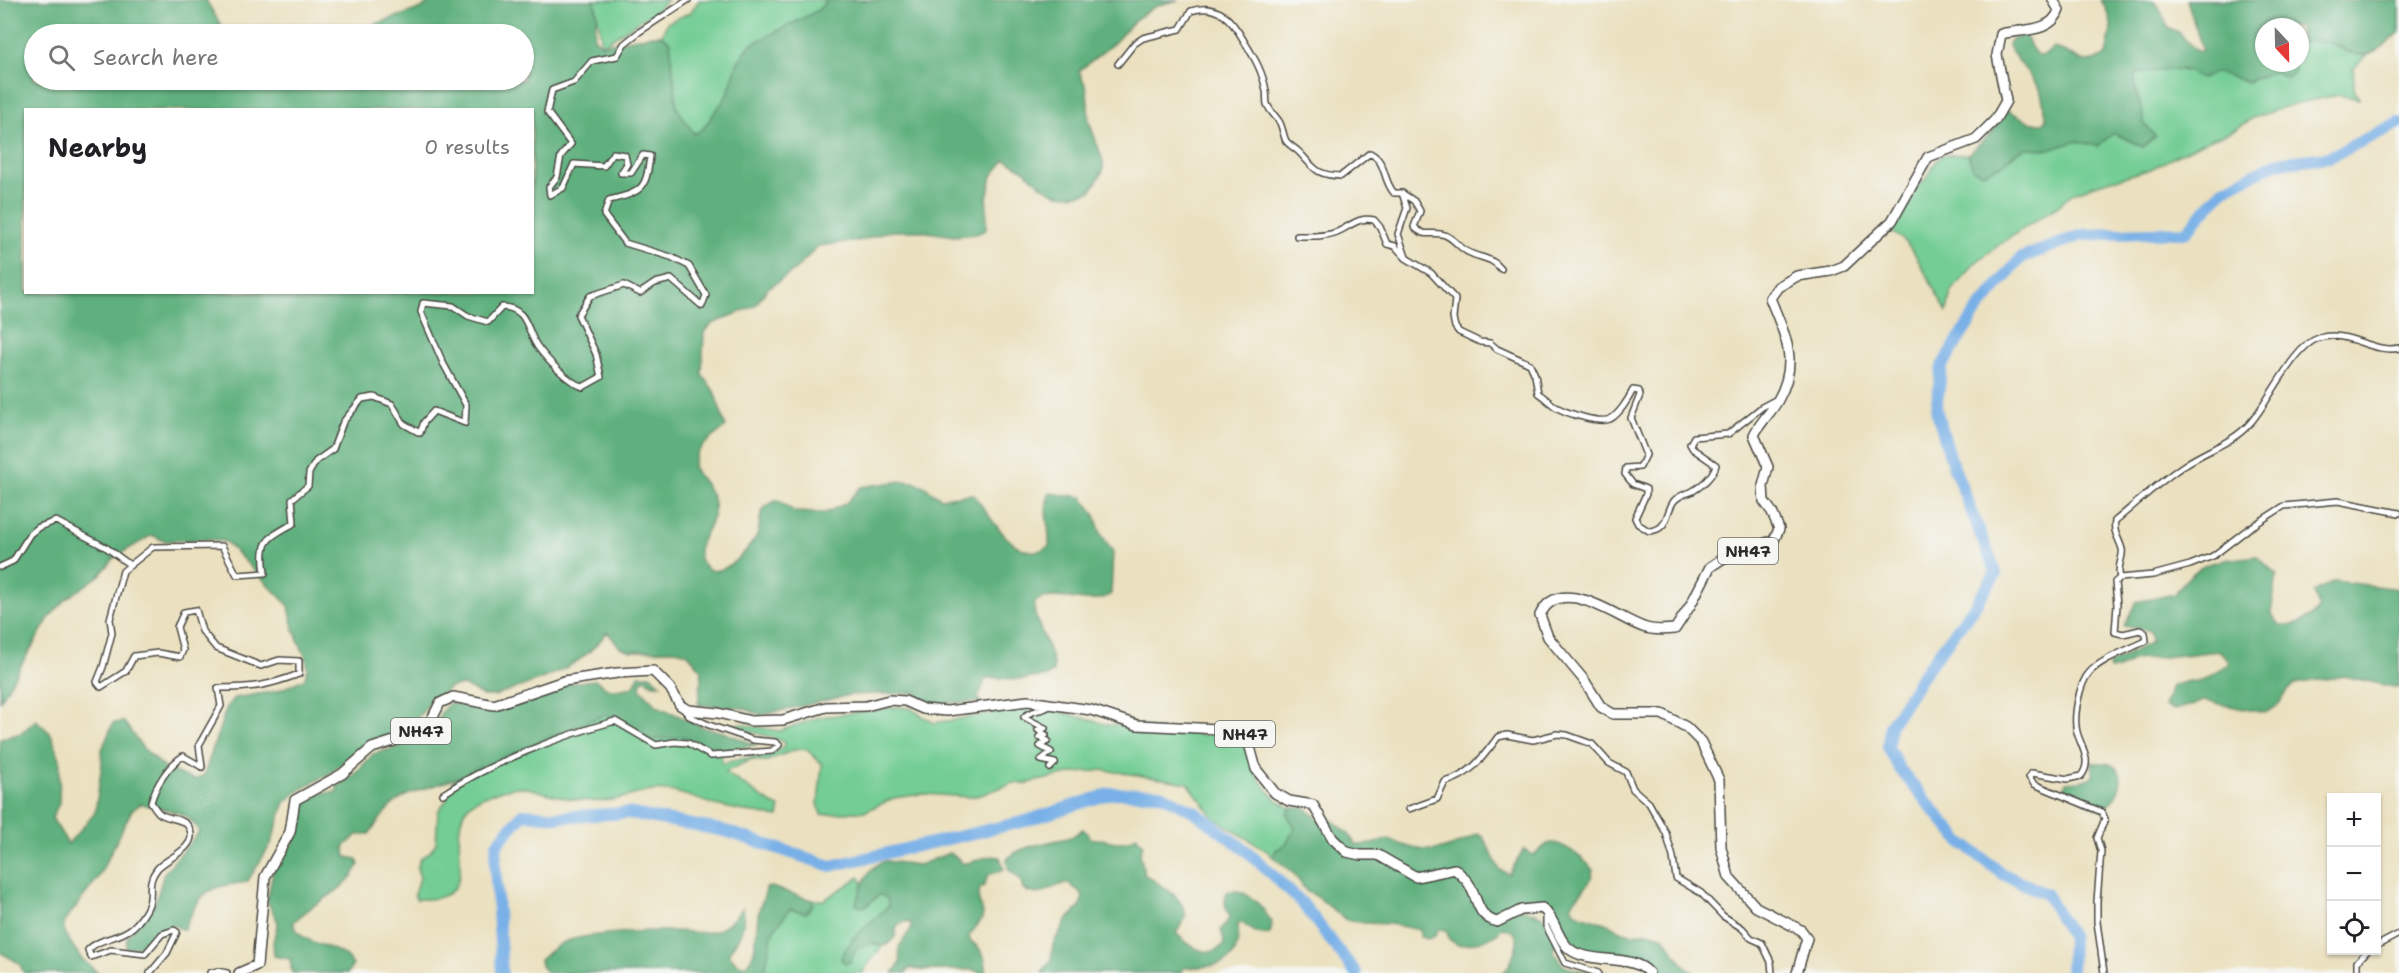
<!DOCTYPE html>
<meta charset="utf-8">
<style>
body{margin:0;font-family:"Shantell Sans",sans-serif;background:#f6f6f6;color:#202124}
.controls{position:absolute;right:18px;bottom:18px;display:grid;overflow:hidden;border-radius:0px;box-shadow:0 2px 4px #0004}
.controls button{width:54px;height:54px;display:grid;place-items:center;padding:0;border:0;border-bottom:2px solid #e0e0e0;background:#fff;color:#202124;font:30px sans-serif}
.compass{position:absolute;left:2255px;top:18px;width:54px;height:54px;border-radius:50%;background:#fff;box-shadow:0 2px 4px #0004;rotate:158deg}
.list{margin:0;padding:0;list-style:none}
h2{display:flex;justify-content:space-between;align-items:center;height:78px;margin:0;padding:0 24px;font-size:26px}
h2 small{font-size:20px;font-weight:400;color:#757577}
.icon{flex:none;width:33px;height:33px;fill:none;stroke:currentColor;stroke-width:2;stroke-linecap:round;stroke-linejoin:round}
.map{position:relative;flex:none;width:2399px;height:973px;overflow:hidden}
.search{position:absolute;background:#fff;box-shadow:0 2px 4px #0004;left:24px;top:24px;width:510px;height:66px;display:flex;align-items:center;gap:15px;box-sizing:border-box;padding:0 21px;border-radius:33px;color:#757577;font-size:22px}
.panel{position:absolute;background:#fff;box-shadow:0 2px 4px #0004;left:24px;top:108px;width:510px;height:186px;border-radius:0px}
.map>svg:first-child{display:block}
.green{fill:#73cd94;stroke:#4f7c60;stroke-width:1.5}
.forest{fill:#5eb07e;stroke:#446e54;stroke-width:1.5;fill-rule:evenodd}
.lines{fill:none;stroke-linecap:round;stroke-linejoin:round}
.river{stroke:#78b0e7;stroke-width:12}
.minor-casing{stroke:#484641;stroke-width:8}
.trunk-casing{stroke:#484641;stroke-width:12}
.minor{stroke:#fff;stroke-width:5}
.trunk{stroke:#fff;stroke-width:9}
.labels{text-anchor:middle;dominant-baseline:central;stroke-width:4.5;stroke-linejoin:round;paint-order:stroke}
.shield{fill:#f6f6f2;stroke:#686867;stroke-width:1.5}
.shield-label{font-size:16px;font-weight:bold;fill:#2b2b2b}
</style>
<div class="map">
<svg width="2399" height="973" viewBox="0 0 2399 973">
<rect width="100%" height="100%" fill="#f6f6f2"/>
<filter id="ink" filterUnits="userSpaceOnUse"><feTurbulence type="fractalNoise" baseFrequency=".0167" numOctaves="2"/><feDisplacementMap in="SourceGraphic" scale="12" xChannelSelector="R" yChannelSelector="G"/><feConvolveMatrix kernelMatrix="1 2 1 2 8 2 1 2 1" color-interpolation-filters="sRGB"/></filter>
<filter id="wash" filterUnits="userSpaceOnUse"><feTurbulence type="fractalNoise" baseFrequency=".008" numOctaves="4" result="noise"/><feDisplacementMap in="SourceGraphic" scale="24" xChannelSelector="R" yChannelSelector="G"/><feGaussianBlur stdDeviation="1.35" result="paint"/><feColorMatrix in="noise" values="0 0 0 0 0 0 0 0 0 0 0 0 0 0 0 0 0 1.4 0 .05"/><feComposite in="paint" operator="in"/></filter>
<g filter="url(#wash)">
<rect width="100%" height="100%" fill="#ebe1c0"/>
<path class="green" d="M 595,0 L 668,0 L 654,12 L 602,45 Z
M 699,0 L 828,0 L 817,11 L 750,45 L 738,62 L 728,94 L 703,129 L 694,134 L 677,108 L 670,42 L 662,35 L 667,23 L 691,12 Z
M 2306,41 L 2332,43 L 2346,52 L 2367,55 L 2353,69 C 2355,79 2351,92 2360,99 L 2338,95 L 2294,104 L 2253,118 L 2236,129 L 2199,144 L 2151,169 L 2098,184 L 2073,193 L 2057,207 L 2010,237 L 1975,263 L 1951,292 L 1947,312 L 1913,251 L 1902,239 L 1893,233 L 1888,234 L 1910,205 L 1915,189 L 1927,178 L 1934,164 L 1942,155 L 1968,154 L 1969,159 L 2002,164 L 2016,153 L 2025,148 L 2052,149 L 2076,141 L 2097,146 L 2114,133 L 2143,147 L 2148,127 L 2144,123 C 2142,106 2135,92 2134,75 C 2158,67 2180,65 2201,78 L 2216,72 L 2248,82 L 2268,72 L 2295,71 L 2294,63 L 2300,63 L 2300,43 Z
M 899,707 L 910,708 L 934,723 L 1012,710 L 1047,708 L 1109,725 L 1137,725 L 1176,733 L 1204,735 L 1219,731 L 1234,733 L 1243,740 L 1259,779 L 1275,799 L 1291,808 L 1287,814 L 1295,828 L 1286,844 L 1276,850 L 1273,857 L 1267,851 L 1214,818 L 1188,783 L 1104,770 L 1069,774 L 1024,784 L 1013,783 L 981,795 L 969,797 L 923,794 L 894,798 L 866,811 L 821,815 L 818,804 L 822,764 L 806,749 L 794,750 L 767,761 L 750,760 L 725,772 L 772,804 L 780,807 L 778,817 C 757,813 736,810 715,805 C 700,801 683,792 667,791 C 645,788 623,801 600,801 C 580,802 561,797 542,792 C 535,790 526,787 519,787 C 506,788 492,793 480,798 C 429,821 499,904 416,899 L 414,894 L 420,878 L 417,868 L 421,858 L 430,852 L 436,843 L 438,811 L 446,801 L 454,781 L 468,772 L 604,715 L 615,717 L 651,740 L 684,737 L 720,751 L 723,764 C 746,755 762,760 783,748 L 785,743 C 766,733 746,732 726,724 L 741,724 L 779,731 L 820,717 Z
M 859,877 L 863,883 L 856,904 L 866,906 L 879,895 L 884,896 L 888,900 L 888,906 L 865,929 L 852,939 L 857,948 L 872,943 L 882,946 C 877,957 867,962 863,973 L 767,973 L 765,969 L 773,931 L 790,909 L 813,905 L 812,900 L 824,900 Z"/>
<path class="forest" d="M 0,0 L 206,0 L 226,34 L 34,34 L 34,80 L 524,80 L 524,34 L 347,34 L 422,8 L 433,0 L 594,0 L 597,15 L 594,37 L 602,45 L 652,35 L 662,35 L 670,42 L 677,108 L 694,134 L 703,129 L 728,94 L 738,62 L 750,45 L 817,11 L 828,0 L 1178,0 L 1156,6 L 1136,19 L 1114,43 L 1079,71 L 1087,89 L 1089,121 L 1103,161 L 1103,171 L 1091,191 C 1039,206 1042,174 1005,160 L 992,176 L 987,198 L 986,230 L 976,234 L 954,236 L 920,231 L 897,231 L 885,232 L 864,240 L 818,246 L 794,271 L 767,289 L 755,306 L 712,324 L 704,332 L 702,374 L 714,391 L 726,427 C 711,439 695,447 693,467 C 698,476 706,484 711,494 C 722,516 703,530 699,550 C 698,556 701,563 706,567 C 721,581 748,550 756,537 C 761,529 758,518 763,510 C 767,504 772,503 778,500 L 795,512 L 826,513 L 846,503 L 861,487 L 902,481 L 913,482 L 924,486 L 941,498 L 973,494 C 990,515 1017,568 1049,546 C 1051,527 1041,513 1050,493 L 1082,497 L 1095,515 L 1101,534 L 1113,552 L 1111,594 C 1089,610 1058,588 1035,602 C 1029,616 1056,653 1053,672 L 1048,676 L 1025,679 L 986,678 L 978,698 L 981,702 L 924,703 L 916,693 L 850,695 L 762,715 L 742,708 L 698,705 L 702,670 L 687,653 L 676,650 L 631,651 L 620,647 L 607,632 C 580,671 537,680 495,696 L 483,696 L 463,685 L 451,687 L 431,702 L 403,734 L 366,743 L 332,772 L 303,788 L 285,802 L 271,844 L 247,882 C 203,888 203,890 183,930 L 173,925 L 137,947 L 126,948 L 127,937 L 155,904 L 164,873 L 199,832 C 190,810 162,809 141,804 L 132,810 L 98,878 L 64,922 L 64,933 L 81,958 L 98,973 L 24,973 L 19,963 L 0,952 L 0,739 L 21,733 L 36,720 L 51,734 L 60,759 L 59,803 L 52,818 L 68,844 L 95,813 L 102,763 L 101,752 L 113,723 L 124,722 L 142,747 L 166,769 L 195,780 L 204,775 L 227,706 L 234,698 L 277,691 L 304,679 L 308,669 L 306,658 L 293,628 L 289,606 L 226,542 L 210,539 L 164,541 L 152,535 L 115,557 L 100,575 L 65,600 L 49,618 L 0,701 ZM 26,110 L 532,110 L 532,292 L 26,292 Z
M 2101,0 L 2152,0 L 2159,7 L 2168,27 L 2178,32 L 2198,52 L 2202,49 L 2187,0 L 2399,0 L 2399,33 C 2390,41 2381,51 2368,54 C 2355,57 2344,48 2333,44 C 2324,41 2308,41 2300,43 L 2300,27 L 2264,27 L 2264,63 L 2294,63 L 2295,71 L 2288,78 L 2273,71 L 2248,82 L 2216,72 L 2201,78 L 2182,69 L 2139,73 L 2135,75 L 2135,92 L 2142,107 L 2144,123 L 2155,136 L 2143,147 L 2114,133 L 2097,146 L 2077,141 L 2052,149 L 2025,148 L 2016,153 L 2003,164 L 1983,173 L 1973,169 L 1968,154 L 1992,132 L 2007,110 L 2032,123 L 2043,123 L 2047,119 L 2040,89 L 2011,51 L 2008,46 L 2009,41 L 2024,35 C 2032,43 2027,47 2039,56 L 2045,55 L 2053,48 C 2080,53 2073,69 2106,56 C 2110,29 2117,27 2101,0 Z
M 2257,556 L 2277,575 L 2271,613 L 2280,625 C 2296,626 2311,620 2319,607 L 2314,592 L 2334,581 L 2399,589 L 2399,688 L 2344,676 L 2295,684 L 2284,695 L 2279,705 L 2265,713 L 2204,701 L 2174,710 L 2164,706 L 2172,686 L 2188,681 L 2199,682 L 2227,666 L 2229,661 L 2220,651 L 2134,660 L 2116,670 L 2109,670 L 2108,665 L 2151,642 L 2150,631 L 2124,626 L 2136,602 L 2175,594 C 2199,558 2217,561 2257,556 Z
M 639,675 L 650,675 L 660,684 L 653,684 L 645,679 L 641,682 L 640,688 L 657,706 L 705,728 L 723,732 L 756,745 L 720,751 L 684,737 L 651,740 L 615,717 L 604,715 L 469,772 C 446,785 414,788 396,802 C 385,810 377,824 369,834 L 357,835 L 344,847 L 346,857 L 357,859 L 359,865 C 344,895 314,900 293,923 C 302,949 340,942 353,965 L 348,973 L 292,973 L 290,959 L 274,956 L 273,942 L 278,922 L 267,901 L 273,871 L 294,842 L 302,804 L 321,793 L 337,792 L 337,787 L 355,774 L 373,754 L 423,740 C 437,729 435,714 451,702 L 472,709 L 494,712 L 541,697 C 554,683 578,682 596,680 C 609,692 617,691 634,686 Z
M 2091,762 C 2097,764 2104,762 2109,764 C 2133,772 2115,803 2102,810 L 2084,801 L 2082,795 L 2064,791 L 2066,782 L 2079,781 L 2093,777 L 2094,773 Z
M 1291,808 L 1306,808 L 1322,824 L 1327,825 L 1327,816 L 1348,833 L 1357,845 L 1373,844 L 1388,839 C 1425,856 1443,853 1478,834 L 1483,837 L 1500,870 L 1509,874 L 1524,849 L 1533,855 C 1538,852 1543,846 1548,844 C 1560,838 1586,861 1593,870 C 1591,888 1579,891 1571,906 L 1578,914 L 1608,924 L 1623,932 L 1633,934 L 1649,932 L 1664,937 L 1682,963 L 1694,973 L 1658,973 L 1646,959 C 1627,965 1578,956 1566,939 C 1556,925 1556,909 1539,901 L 1519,909 C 1542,913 1546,916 1557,937 L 1553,952 C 1558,956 1559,961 1563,965 C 1569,970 1586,970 1594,973 L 1503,973 C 1510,967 1520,944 1516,935 C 1513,930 1507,929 1502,928 C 1491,940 1474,944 1458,945 L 1450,940 L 1446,930 L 1438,929 L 1435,936 L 1428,939 L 1420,937 L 1420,930 L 1390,924 L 1365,923 L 1346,920 L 1316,896 L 1307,892 L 1293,873 L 1273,857 L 1276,850 L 1286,844 L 1295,828 L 1287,814 Z
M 1083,829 L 1092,839 C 1111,837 1118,849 1136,836 L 1143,844 L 1140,853 L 1144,874 C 1160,885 1184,896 1186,917 L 1176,933 C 1187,944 1208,961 1223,945 L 1224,940 L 1221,930 L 1230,917 C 1226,909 1223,901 1227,892 C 1246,886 1265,908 1272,924 L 1270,934 C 1259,936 1251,930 1242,923 L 1238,924 C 1241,969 1220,965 1184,968 L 1180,973 L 1042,973 L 1051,960 L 1053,944 L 1067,920 L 1079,908 L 1083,897 L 1081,893 L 1068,883 C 1046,886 1044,901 1023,889 L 1020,879 L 1008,869 L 1007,859 C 1023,844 1050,843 1071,837 C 1076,835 1079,831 1083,829 Z
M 949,853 L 958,858 L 961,863 C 976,865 982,853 1000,857 L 1004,870 L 988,875 L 984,886 L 980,888 L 978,898 L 983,914 L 982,919 L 969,936 L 970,941 C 982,948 987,959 986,973 C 980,973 977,971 972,970 C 956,968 924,973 910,968 L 906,973 L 893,973 L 900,963 L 899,947 L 911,929 L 911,923 L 906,921 L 897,926 L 895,937 L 887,945 L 882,946 L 872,943 L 857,948 L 850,962 L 845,963 L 841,959 C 846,941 874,920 888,906 L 888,900 L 884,896 L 879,895 L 866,906 L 860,907 L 856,904 C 861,888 867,865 886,861 L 919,865 Z
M 771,887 L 812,900 L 813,905 L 806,913 L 790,909 L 773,931 L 765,969 L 767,973 L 547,973 L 541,966 L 540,960 C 547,954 554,947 562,943 C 580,933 655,930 678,931 C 690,931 702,935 715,931 C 727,927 735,917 743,908 C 745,916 743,929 739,937 C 736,943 731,947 729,954 L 736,963 L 746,966 C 759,952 755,928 759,911 C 761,903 765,896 766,888 Z"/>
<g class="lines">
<path class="river" d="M 502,973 L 495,864 L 497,844 L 523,814 L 559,817 L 627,813 L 725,831 L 831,866 L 1026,821 L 1112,793 L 1160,794 L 1195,812 L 1248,852 L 1302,903 L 1356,973
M 2071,973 L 2072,937 L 2046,894 L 2003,874 L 1961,842 L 1925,800 L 1899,768 L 1888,747 L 1890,726 L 1923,674 L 1974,607 L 1996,573 L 1951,460 L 1936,409 L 1942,366 L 1976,312 L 2021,258 L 2082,235 L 2186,232 L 2223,190 L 2276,163 L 2329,157 L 2399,123"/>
</g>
</g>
<g filter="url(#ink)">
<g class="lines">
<g class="minor-casing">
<path id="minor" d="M 1118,64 L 1134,44 L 1143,38 L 1180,29 L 1191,11 C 1218,2 1232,20 1244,41 C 1254,57 1263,72 1266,91 C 1267,95 1266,100 1267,104 C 1270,112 1277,117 1280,123 C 1283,129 1283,135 1286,141 C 1290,146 1295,148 1300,153 C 1315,169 1316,175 1341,176 L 1370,153 C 1387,162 1382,179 1394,193 L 1402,193
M 1297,236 C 1310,236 1324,237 1337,232 C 1350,227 1358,216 1374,220 L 1380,227 L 1387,244 L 1395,246 L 1406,258 L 1431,273 L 1455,299 L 1453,318 L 1455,327 L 1459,332 L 1480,342 L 1490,343 L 1497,349 L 1530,364 L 1535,375 L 1538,393 C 1544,397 1550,403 1556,407 C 1566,413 1600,424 1610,419 C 1619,415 1629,398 1633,390 L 1639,391 L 1640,395 L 1631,418 L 1646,455 L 1640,467 L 1626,468 L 1625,474 L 1633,484 L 1646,489 L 1646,494 L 1635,518 L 1638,524 L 1649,531 C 1669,530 1665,513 1674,501 C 1678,496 1685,494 1691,492 C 1701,487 1713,476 1716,465 L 1693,449 L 1690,444 L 1694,437 L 1728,434 L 1762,407 L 1777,399
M 1406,257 L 1398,234 L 1407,208 L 1402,193 L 1414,201 L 1420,211 L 1414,227 C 1427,239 1431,230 1445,235 C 1455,239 1459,248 1468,252 C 1481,259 1492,257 1501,269
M 0,567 L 13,561 L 30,534 L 39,527 L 56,521 L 107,548 L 130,565
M 2120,578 C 2116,566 2124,558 2122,549 C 2119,538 2113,533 2115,521 C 2138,502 2161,480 2186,464 C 2207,450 2235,442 2251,422 C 2269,402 2294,345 2319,338 C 2347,329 2373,354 2399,348
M 1050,768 L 1055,763 L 1041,760 L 1051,752 L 1040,746 L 1048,741 L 1039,737 L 1046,735 L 1038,730 L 1045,728 L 1024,717 C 1032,709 1042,712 1051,705
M 443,794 C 490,763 560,736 615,721 L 656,745 L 674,742 L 688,743 L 711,756 L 772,751 L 779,745 L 775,742 L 753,740 L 709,725 L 689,716 L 685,711
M 1409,809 L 1437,799 L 1445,782 C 1470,776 1483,757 1498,737 L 1507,735 L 1533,740 L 1557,734 L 1567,735 L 1592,744 L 1609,763 L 1626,772 L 1633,789 L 1649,803 L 1666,833 L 1673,857 L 1676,878 L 1701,893 L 1723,916 L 1742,928 L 1751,938 L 1762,943 L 1771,962 L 1772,973
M 1546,913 L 1546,926 L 1565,963 L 1598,973
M 2376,946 L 2399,934
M 150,973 L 167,953 L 177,932 L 174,930 L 162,934 L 145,954 L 111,950 L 91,957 L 88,950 C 100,937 120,939 133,927 C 139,922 146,912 149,904 C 153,891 146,883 157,869 C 165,859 193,850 191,834 C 189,816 169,821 159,813 C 156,810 153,805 151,802 C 156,785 168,766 183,756 L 202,767 L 199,745 L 221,706 L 218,688 C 253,688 267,686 299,674 L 299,661 L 279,660 L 261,666 L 216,648 L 202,631 L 196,610 L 184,612 L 177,627 L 183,650 L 180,657 L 158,653 L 134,656 L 126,671 L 101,687 L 97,682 L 103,667 L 112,633 L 110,619 L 123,571 L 153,547 L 222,546 L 237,575 L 265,573 C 260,539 267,539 294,523 L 292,499 L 308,486 L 309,473 L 316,461 L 333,449 L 343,422 L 362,399 L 374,397 L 392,404 L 404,424 L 420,433 L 424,422 L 434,411 L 465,423 L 466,405 L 443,363 L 421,312 L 423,303 L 453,306 L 468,316 L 488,322 L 502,307 C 528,308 526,329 537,346 C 547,360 568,382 583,387 L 601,377 L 596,354 L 578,315 L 590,296 L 624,285 L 640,293 L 655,283 L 671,279 L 702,306 L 706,295 L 689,266 L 671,257 L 625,243 L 604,215 L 609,200 C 642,192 646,190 650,156 L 643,155 L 631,173 L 621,173 L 627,164 L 625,155 L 613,153 L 604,166 L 574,164 L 563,188 L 550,195 L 549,187 L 557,177 L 561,156 L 571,144 L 547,112 L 552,90 L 574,82 L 592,61 L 617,56 L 624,44 L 639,32 L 688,0
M 210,973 L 217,971 L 227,973
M 2104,973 L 2097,922 L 2097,901 L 2101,851 L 2097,838 L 2105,819 L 2102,812 L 2034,784 L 2029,777 L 2032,773 L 2068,779 L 2081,776 C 2093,761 2081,747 2077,732 C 2073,718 2079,684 2089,673 C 2099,660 2130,649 2146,641 L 2145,633 L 2140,630 L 2123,634 L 2115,632 L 2117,605 L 2115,582 L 2120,578 L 2153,575 L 2190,565 L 2213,556 L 2248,529 L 2284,506 L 2338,501 L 2399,513
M 2357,973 L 2357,962 L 2368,950"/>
</g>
<g class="trunk-casing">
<path id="trunk" d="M 239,973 L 257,965 L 265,877 L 290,832 L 295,800 L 342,774 L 372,748 L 419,733 L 432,719 L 440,703 L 453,697 L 494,705 L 564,681 L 617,673 L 653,671 L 670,688 L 680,705 L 688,710 L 718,713 L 751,721 L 783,720 L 826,707 L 866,706 L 889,700 L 905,701 L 923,709 L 947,711 L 1028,701 L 1091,710 L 1137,725 L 1239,730 L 1247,736 L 1256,769 L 1275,793 L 1289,801 L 1313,805 L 1333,839 L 1347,852 L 1360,855 L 1378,855 L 1416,877 L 1455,869 C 1459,873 1465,878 1469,884 C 1478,899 1477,917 1497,922 L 1521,910 L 1542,908 C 1557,920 1557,943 1574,952 C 1597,964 1633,954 1649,973
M 1797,973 L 1807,938 L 1801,930 L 1756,907 L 1729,877 L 1721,847 L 1719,780 L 1701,742 L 1686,727 L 1662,714 L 1613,714 L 1601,707 L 1584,680 L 1548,637 L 1540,615 C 1560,573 1615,617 1643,627 C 1653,631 1665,630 1675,629 L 1690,606 L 1710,567 L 1722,559 L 1774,540 L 1779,529 L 1772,512 L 1764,501 L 1763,486 L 1768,467 L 1754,435 C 1760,422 1771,413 1778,400 C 1800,361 1785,336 1770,298 L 1778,287 L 1797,276 L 1831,271 L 1844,266 L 1892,221 L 1928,157 L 1976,139 L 1995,120 L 2006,101 L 1997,55 L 2001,34 C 2021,29 2052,33 2059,10 L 2053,0"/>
</g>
<use href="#minor" class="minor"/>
<use href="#trunk" class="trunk"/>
</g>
</g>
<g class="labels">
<g class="shield">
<rect x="1718" y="538" width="60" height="26" rx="4.5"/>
<rect x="391" y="718" width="60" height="26" rx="4.5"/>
<rect x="1215" y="721" width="60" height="26" rx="4.5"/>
</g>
<g class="shield-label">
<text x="1748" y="551">NH47</text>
<text x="421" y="731">NH47</text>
<text x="1245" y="734">NH47</text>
</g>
</g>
</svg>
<div class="controls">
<button>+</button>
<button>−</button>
<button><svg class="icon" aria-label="locate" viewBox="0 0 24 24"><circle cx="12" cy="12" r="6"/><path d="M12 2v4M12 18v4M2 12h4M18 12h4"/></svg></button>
</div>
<svg class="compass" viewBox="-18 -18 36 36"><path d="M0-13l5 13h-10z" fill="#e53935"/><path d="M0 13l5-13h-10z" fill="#757577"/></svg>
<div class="search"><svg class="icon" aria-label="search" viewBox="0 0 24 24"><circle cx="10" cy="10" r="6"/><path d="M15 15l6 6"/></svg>Search here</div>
<section class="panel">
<h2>Nearby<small>0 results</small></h2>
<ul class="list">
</ul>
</section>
</div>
